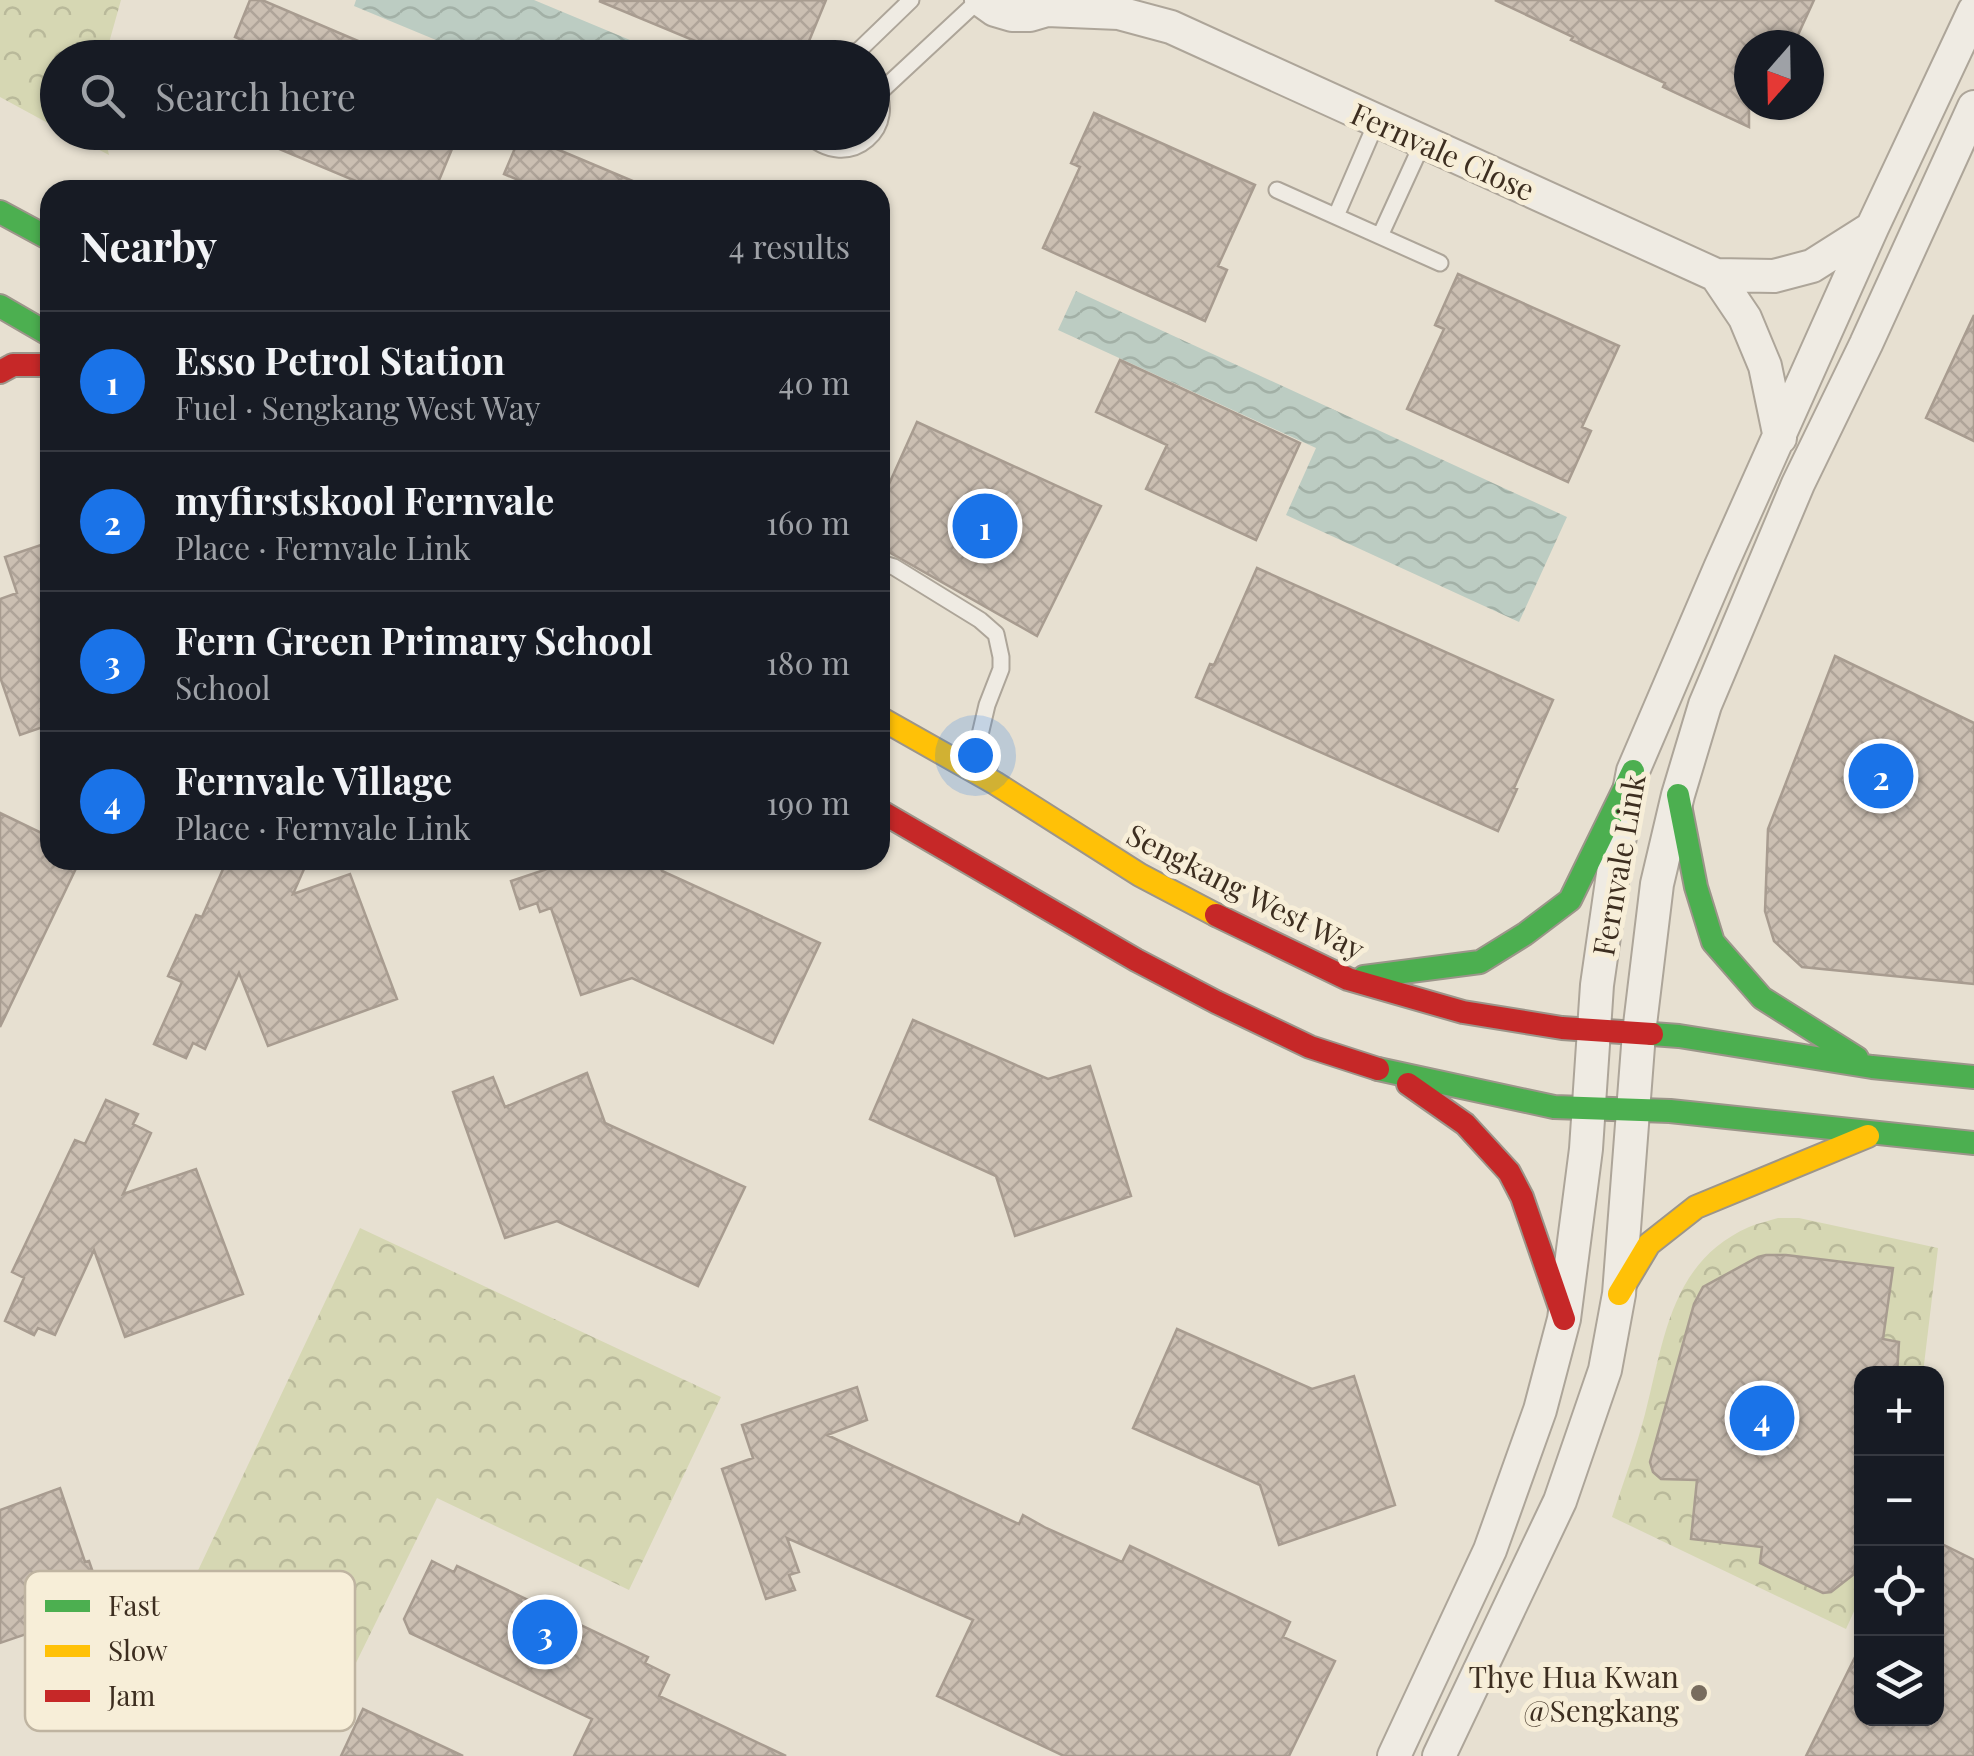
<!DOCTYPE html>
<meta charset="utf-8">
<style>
body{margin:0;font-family:"Playfair Display",serif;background:#242831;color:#f1f3f6}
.controls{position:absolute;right:30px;bottom:30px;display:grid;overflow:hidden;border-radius:20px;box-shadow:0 2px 8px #0004}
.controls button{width:90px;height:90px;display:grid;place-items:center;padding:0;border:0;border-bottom:2px solid #363941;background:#171b24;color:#f1f3f6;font:50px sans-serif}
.compass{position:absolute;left:1734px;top:30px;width:90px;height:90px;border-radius:50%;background:#171b24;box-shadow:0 2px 8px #0004;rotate:200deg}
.you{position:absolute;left:975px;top:755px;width:35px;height:35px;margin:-25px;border:8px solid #fff;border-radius:50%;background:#1a73e8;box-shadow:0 0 0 15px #1a73e833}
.badge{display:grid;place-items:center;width:65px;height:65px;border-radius:50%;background:#1a73e8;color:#fff;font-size:32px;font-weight:700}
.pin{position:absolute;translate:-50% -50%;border:5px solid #fff;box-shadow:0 2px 10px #0006}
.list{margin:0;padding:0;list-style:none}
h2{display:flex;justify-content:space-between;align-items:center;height:130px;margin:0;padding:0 40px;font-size:42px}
h2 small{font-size:32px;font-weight:400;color:#9ea1a6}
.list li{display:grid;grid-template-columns:65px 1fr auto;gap:30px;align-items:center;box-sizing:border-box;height:140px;padding:0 40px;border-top:2px solid #363941}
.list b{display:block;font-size:38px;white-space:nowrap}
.list p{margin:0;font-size:32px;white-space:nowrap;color:#9ea1a6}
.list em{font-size:32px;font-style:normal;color:#9ea1a6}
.icon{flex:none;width:55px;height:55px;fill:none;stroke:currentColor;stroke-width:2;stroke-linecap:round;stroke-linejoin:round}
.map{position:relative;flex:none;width:1974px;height:1756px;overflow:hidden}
.search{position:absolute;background:#171b24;box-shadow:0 2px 8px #0004;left:40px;top:40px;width:850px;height:110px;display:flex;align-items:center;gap:25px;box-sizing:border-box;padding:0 35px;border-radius:55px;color:#9ea1a6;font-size:38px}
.panel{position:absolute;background:#171b24;box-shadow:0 2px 8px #0004;left:40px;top:180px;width:850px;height:690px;border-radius:30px}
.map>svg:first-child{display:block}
.park{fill:url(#park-crowns)}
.water{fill:url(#water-waves)}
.building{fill:url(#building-cross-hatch);stroke:#a89c90;stroke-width:2.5}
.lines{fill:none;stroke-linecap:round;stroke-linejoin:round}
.lane-casing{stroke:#ada599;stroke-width:19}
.street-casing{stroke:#ada599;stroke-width:36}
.fast-casing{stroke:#9c958a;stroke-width:26}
.slow-casing{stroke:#9c958a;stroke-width:26}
.jam-casing{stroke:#9c958a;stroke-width:26}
.lane{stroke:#efebe3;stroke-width:15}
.street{stroke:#efebe3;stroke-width:32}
.fast{stroke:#4caf50;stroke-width:22}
.slow{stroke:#ffc107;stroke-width:22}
.jam{stroke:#c62828;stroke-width:22}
.poi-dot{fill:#786c5e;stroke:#f7eed8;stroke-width:4}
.labels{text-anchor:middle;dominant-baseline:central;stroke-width:10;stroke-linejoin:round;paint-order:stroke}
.street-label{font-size:30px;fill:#3d2e20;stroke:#f7eed8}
.poi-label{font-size:30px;fill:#3d2e20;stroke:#f7eed8;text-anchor:end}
.key{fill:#f7eed8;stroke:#bfb4a1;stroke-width:2.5}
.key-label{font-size:28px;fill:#3d2e20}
</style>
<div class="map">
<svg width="1974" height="1756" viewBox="0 0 1974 1756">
<defs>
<pattern id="park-crowns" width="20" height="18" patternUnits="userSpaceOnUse" patternTransform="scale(2.5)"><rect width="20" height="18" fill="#d6d7b3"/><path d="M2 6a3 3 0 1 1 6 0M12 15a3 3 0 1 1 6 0" fill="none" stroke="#b9b99a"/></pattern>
<pattern id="water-waves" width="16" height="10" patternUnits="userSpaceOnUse" patternTransform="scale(2.5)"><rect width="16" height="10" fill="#bcccc2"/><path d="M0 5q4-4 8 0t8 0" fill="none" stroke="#a2b0a6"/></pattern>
<pattern id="building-cross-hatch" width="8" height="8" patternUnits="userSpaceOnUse" patternTransform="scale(2.5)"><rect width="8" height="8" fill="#cbbfb2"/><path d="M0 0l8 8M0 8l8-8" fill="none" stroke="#afa499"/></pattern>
</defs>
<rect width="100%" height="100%" fill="#e7e0d1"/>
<path class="park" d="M 0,0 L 121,0 L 105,57 L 58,58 L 57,128 L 0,97 Z
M 67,133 L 104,133 L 109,155 Z
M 1778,1218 L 1799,1218 L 1938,1248 L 1923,1373 L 1862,1374 L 1861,1596 L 1846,1629 L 1612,1517 C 1623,1483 1636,1449 1645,1414 C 1664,1341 1670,1262 1749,1227 C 1758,1223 1769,1221 1778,1218 Z
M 360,1228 L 721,1397 L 629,1590 L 437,1498 L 350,1675 L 185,1598 Z"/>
<path class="water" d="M 356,0 L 534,0 L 630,40 L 623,57 L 477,57 L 354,6 Z
M 1076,291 L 1567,517 L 1519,622 L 1286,515 L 1316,448 L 1058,330 Z"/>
<path class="building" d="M 250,0 L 262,0 L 398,58 L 284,58 L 235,37 Z
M 826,0 L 802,58 L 736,58 L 599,1 Z
M 1495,0 L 1814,0 L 1797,37 L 1790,45 L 1749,45 L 1749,127 L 1663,87 L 1665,83 L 1571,40 L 1573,37 Z
M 1094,113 L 1255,185 L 1218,266 L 1227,270 L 1205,321 L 1043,248 L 1080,167 L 1071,163 Z
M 459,132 L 435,190 L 377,190 L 241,133 Z
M 521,134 L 654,190 L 542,190 L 504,174 Z
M 1458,274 L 1619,346 L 1582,427 L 1591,431 L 1568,482 L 1407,409 L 1444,329 L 1435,325 Z
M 1974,315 L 1974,441 L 1926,418 Z
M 1120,360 L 1300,443 L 1256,540 L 1146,489 L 1167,445 L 1096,412 Z
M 917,422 L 1101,506 L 1037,636 L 880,547 L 880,504 Z
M 50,542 L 50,706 L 41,709 L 46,726 L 20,735 L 0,677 L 0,599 L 17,593 L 5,557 Z
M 1257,568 L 1553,700 L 1514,788 L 1517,789 L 1498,831 L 1196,697 L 1210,664 L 1214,665 Z
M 1835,656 L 1974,723 L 1974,984 L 1802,967 L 1774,941 L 1765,911 L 1768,829 Z
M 0,813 L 50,837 L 50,860 L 80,860 L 0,1027 Z
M 227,860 L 308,860 L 293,894 L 350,874 L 397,999 L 268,1046 L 239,973 L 205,1049 L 193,1043 L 186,1058 L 154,1044 L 182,982 L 168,976 L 196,915 L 202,917 Z
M 574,860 L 657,860 L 662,871 L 820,943 L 773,1043 L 632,978 L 581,995 L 551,908 L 540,912 L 537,903 L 520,909 L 511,881 Z
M 913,1020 L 1048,1079 L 1090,1066 L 1131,1196 L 1015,1236 L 996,1176 L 870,1119 Z
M 587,1073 L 605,1123 L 745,1187 L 698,1286 L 557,1221 L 505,1238 L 453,1092 L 493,1077 L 505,1107 Z
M 106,1100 L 138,1114 L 133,1124 L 151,1133 L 123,1194 L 196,1169 L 243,1294 L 125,1337 L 94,1250 L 55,1335 L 38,1328 L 34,1335 L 5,1321 L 24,1278 L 12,1272 L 75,1140 L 85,1144 Z
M 1766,1255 L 1786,1255 L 1893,1268 L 1883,1339 L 1899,1342 L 1897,1374 L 1862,1374 L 1862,1500 L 1854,1574 L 1831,1592 L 1823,1593 L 1760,1563 L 1762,1547 L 1691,1539 L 1697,1480 L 1661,1479 L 1653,1472 L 1650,1462 L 1694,1304 L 1703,1287 L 1758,1257 Z
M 1177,1329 L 1312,1389 L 1354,1376 L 1395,1505 L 1279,1545 L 1260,1485 L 1133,1428 Z
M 857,1387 L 867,1420 L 827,1435 L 1019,1524 L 1023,1515 L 1046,1528 L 1122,1562 L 1130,1546 L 1290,1622 L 1283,1637 L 1335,1661 L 1289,1756 L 1064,1756 L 937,1696 L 973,1620 L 787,1538 L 799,1572 L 789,1575 L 795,1590 L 766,1599 L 722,1469 L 753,1458 L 742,1425 Z
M 60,1488 L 85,1562 L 89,1561 L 113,1630 L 87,1638 L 82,1623 L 73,1626 L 70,1619 L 0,1643 L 0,1510 Z
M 1936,1541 L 1974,1560 L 1974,1756 L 1806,1756 L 1862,1643 L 1862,1718 L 1936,1718 Z
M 432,1561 L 454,1572 L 457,1566 L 648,1657 L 645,1663 L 669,1675 L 659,1696 L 786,1756 L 574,1756 L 592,1719 L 410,1633 L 404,1619 Z
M 363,1709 L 463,1756 L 341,1756 Z"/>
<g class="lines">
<g class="lane-casing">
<path id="lane" d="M 851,58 L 911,0
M 879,93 L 979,0
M 805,132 C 851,178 902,121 873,86
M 1277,190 L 1440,263
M 1336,216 L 1377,121
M 1380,236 L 1423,142
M 880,563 L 894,567 L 980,620 L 996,634 L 1001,657 L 1001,669 L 987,705 L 979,739 L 989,767"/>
</g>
<g class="street-casing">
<path id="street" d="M 981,0 L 995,10 L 1012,15 L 1030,15 L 1047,10 L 1119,13 L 1171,27 L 1716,275 L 1774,276 L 1812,266 L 1872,228
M 1716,275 L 1745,318 L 1765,366 L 1780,438
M 1394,1756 L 1490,1550 L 1540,1410 L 1564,1319 L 1586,1149 L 1597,985 L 1614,867 L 1633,771 L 1720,568 L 1872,228 L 1974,11
M 1439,1756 L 1560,1501 L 1605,1370 L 1619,1294 L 1639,1033 L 1657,884 L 1678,795 L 1705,705 L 1798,484 L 1866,344 L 1974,107"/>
</g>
<g class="fast-casing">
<path id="fast" d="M 0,212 L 50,239
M 0,306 L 50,335
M 1678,795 L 1696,887 L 1713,942 L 1762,998 L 1857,1058
M 1364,977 L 1480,962 L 1525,934 L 1570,900 L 1633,771
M 1652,1034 L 1679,1036 L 1872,1067 L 1974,1077
M 1378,1069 L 1554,1107 L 1670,1111 L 1974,1143"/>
</g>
<g class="slow-casing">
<path id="slow" d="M 880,718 L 995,783 L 1140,875 L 1216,915
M 1619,1294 L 1649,1244 L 1696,1207 L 1868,1136"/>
</g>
<g class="jam-casing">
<path id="jam" d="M 0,372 L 13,365 L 50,365
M 880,811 L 1136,960 L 1216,1002 L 1310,1047 L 1378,1069
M 1216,915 L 1348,979 L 1463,1012 L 1562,1028 L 1652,1034
M 1408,1084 L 1465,1124 L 1509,1172 L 1522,1197 L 1564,1319"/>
</g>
<use href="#lane" class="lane"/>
<use href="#street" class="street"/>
<use href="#fast" class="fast"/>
<use href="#slow" class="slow"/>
<use href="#jam" class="jam"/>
</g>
<circle class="poi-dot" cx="1699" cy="1693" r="10"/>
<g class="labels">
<g class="street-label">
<text transform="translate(1443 151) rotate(24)">Fernvale Close</text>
<text transform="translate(1618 865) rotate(-80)">Fernvale Link</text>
<text transform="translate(1246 891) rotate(27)">Sengkang West Way</text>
</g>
<g class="poi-label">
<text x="1679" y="1676">Thye Hua Kwan<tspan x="1679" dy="34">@Sengkang</tspan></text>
</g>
</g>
<rect x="25" y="1571" width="330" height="160" rx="15" class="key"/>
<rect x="45" y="1600" width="45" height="12" fill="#4caf50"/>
<rect x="45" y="1645" width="45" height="12" fill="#ffc107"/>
<rect x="45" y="1690" width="45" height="12" fill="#c62828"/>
<g class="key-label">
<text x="108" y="1616">Fast</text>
<text x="108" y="1661">Slow</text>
<text x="108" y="1706">Jam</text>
</g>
</svg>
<div class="controls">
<button>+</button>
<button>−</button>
<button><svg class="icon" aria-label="locate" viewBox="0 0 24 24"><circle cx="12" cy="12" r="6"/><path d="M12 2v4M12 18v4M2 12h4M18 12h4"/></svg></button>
<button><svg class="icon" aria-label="layers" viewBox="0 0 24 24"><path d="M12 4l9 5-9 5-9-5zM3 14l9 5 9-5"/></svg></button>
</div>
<svg class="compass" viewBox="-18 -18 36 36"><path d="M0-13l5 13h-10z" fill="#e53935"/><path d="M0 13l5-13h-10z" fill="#9ea1a6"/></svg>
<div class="you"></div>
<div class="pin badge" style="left:985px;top:526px">1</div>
<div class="pin badge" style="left:1881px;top:776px">2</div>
<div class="pin badge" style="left:545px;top:1632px">3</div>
<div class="pin badge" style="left:1762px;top:1418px">4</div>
<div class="search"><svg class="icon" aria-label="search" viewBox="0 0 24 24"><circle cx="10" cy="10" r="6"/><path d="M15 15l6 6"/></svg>Search here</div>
<section class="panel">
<h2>Nearby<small>4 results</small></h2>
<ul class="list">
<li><span class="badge">1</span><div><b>Esso Petrol Station</b><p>Fuel · Sengkang West Way</p></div><em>40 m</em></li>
<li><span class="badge">2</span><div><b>myfirstskool Fernvale</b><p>Place · Fernvale Link</p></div><em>160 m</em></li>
<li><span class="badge">3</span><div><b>Fern Green Primary School</b><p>School</p></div><em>180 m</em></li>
<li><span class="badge">4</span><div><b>Fernvale Village</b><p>Place · Fernvale Link</p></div><em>190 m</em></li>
</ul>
</section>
</div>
